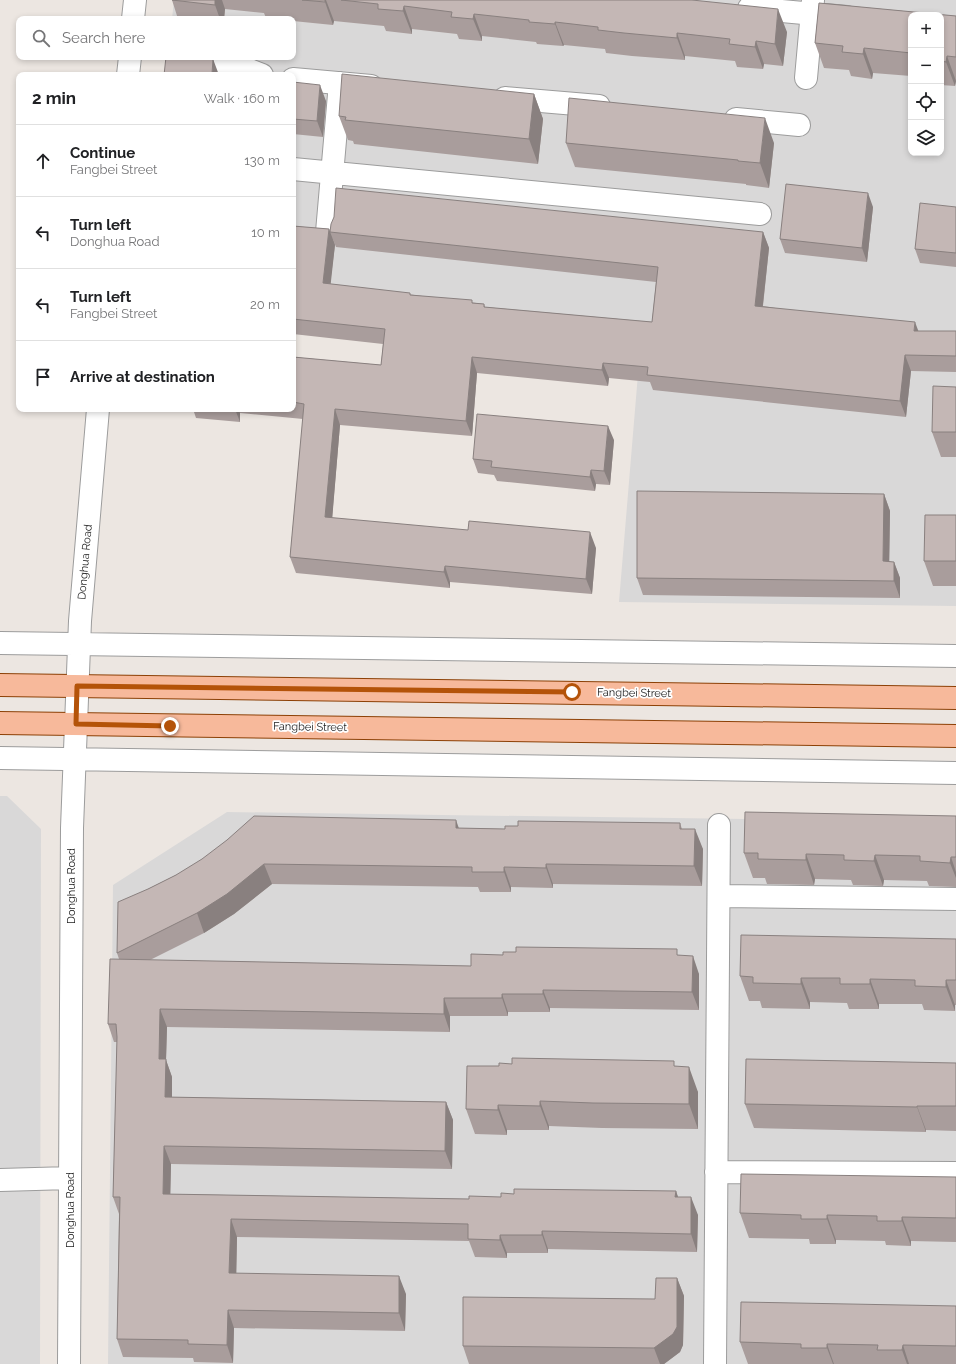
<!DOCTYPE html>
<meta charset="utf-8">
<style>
body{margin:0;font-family:Raleway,sans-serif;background:#f2f2f2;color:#202124}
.controls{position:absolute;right:12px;top:12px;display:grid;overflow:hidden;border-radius:8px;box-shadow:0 2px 6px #0003}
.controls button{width:36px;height:36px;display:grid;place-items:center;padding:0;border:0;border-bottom:1px solid #e0e0e0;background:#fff;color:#202124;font:20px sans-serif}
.stop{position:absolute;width:12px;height:12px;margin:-9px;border:3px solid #b45309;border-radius:50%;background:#fff}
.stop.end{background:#b45309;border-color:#fff;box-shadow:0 1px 4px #0008}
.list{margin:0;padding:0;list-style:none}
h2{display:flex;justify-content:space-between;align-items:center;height:52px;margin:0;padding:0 16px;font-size:17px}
h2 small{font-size:13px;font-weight:400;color:#757577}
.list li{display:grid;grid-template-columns:26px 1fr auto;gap:12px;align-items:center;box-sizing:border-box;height:72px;padding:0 16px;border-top:1px solid #e0e0e0}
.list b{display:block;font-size:15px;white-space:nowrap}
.list p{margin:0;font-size:13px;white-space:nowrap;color:#757577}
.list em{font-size:13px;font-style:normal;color:#757577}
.icon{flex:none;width:22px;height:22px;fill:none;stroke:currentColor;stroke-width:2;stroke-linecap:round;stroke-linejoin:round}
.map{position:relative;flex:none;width:956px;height:1364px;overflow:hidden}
.search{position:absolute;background:#fff;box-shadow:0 2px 6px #0003;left:16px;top:16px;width:280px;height:44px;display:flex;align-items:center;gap:10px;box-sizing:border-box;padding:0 14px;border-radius:8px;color:#757577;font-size:15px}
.panel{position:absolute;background:#fff;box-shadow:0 2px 6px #0003;left:16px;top:72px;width:280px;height:340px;border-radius:8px}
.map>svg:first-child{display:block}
.residential{fill:#d9d8d8;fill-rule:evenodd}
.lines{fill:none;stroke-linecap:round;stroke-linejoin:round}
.minor-casing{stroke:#9c9c9c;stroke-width:24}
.major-casing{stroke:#8c4006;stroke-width:24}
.minor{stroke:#fff;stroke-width:22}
.major{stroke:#f7b99b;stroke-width:22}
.wall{fill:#a99d9c}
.shaded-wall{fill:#89807f}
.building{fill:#c4b7b5;stroke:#89807f}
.route{stroke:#b45309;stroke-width:5}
.labels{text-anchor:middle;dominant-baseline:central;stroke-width:3.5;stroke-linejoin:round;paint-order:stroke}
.street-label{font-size:11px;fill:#1b1b1b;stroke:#fff}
</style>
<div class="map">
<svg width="956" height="1364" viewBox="0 0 956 1364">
<rect width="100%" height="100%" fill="#ece6e1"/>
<path class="residential" d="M 174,0 L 956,0 L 956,606 L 619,602 L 642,326 L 293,292 L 293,75 L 167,75 L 169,57 L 293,57 L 293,19 L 172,19 ZM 911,15 L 941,15 L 941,153 L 911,153 Z
M 0,796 L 7,796 L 41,829 L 40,1364 L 0,1364 Z
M 227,812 L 956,822 L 956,1364 L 108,1364 L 113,885 Z"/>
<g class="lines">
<g class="minor-casing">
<path id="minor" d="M 749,8 L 847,17
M 133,19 L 135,0
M 188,57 L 232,63 L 262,75
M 128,75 L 130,57
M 806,78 L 813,0
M 293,79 L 371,86
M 505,98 L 599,106
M 736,119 L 799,125
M 293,169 L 760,214
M 327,232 L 340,83
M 0,643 L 956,656
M 0,758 L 956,773
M 719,896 L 956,899
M 716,1172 L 956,1173
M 0,1180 L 70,1178
M 69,1364 L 72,828 L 80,621 L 98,409
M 715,1364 L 719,825"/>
</g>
<g class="major-casing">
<path id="major" d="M 0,685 L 956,698
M 0,723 L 956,736"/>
</g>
<use href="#minor" class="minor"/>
<use href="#major" class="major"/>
</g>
<path class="wall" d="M 172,0 L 692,0 L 787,32 L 783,66 L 764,64 L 763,69 L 737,67 L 735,61 L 685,56 L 685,60 L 632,56 L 606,53 L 605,49 L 564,45 L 563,46 L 537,44 L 536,42 L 482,36 L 482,41 L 459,39 L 457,34 L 412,29 L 412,34 L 386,31 L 384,26 L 334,21 L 333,25 L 293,21 L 293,19 L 266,18 L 264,13 L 225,9 L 224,19 L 178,19 Z
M 819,3 L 956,16 L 956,81 L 955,86 L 941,85 L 941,15 L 911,15 L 911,76 L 873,73 L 872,79 L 851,76 L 849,70 L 824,68 L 815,43 Z
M 293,82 L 326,101 L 323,137 L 293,134 Z
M 534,94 L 543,119 L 538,164 L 354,144 L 353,141 L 348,140 L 339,116 Z
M 566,143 L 774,143 L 769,188 L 746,185 L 746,184 L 575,167 Z
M 873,207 L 867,262 L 785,253 L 780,239 Z
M 956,207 L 956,267 L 920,263 L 915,249 Z
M 293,226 L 329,229 L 335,245 L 330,284 L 484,304 L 485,307 L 652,322 L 656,282 L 336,247 L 330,232 L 763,232 L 769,248 L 763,306 L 918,331 L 956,331 L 956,372 L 911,371 L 906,417 L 653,390 L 650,382 L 609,378 L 608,386 L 477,373 L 472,436 L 340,425 L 332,518 L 596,548 L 592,594 L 450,582 L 450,588 L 296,573 L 290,557 L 303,419 L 240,413 L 240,422 L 196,418 L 193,409 L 293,409 L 293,357 L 381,365 L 383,344 L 293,334 Z
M 956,387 L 956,457 L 941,457 L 932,432 Z
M 614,440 L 610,485 L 596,484 L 595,491 L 497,481 L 494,475 L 478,473 L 473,459 Z
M 884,494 L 890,511 L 889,562 L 894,562 L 900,578 L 900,598 L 643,595 L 637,578 Z
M 956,515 L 956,586 L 933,586 L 924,561 Z
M 956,816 L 956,887 L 929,886 L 927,881 L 884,880 L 883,886 L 853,885 L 851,880 L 815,879 L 814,885 L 767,884 L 765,878 L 753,878 L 744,853 Z
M 680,823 L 682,829 L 703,849 L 702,886 L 553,884 L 553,888 L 511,887 L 511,892 L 480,892 L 478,887 L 272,884 L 234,914 L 204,933 L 150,960 L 471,966 L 503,955 L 680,955 L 699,974 L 699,1010 L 550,1008 L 550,1012 L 508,1012 L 508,1016 L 450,1016 L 450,1032 L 167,1027 L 166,1060 L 172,1077 L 172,1097 L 446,1102 L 453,1120 L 452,1169 L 171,1164 L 170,1194 L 469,1199 L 501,1197 L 514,1194 L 676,1191 L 678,1197 L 698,1215 L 697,1252 L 548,1249 L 548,1253 L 507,1253 L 507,1258 L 475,1257 L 469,1241 L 237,1237 L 236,1274 L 406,1294 L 405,1331 L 234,1328 L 233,1363 L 194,1362 L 193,1358 L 123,1357 L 117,1339 L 119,1214 L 113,1197 L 117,1042 L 114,1042 L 108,1024 L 119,959 L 117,953 L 148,889 L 176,875 L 459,828 L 505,829 L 518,826 Z
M 956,939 L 956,1005 L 955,1005 L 955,1011 L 924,1010 L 922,1004 L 879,1004 L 879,1009 L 849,1009 L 847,1003 L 810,1002 L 810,1009 L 762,1008 L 760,1001 L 749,1001 L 740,976 Z
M 956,1063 L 956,1131 L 926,1130 L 926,1132 L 754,1128 L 745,1104 Z
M 499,1066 L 676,1066 L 698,1092 L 698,1129 L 602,1128 L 549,1126 L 549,1130 L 507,1130 L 507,1135 L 475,1134 L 466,1109 Z
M 956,1177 L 956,1242 L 911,1241 L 911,1246 L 886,1245 L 885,1241 L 836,1240 L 836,1244 L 810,1244 L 809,1239 L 749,1238 L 740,1213 Z
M 677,1278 L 684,1296 L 683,1345 L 680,1352 L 664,1364 L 469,1364 L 463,1346 L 655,1299 Z
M 956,1306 L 956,1364 L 748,1364 L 740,1342 Z"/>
<path class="shaded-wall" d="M 215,0 L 222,0 L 225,9 L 224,19 L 220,19 L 215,5 Z
M 325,0 L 326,0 L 334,21 L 333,25 L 325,2 Z
M 404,6 L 412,29 L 412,34 L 403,11 Z
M 778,9 L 787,32 L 783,66 L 775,44 Z
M 474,14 L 482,36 L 482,41 L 473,19 Z
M 555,22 L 564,45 L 563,46 L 555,24 Z
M 677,33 L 685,56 L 685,60 L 677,38 Z
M 756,41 L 764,64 L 763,69 L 755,47 Z
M 864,48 L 873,73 L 872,79 L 863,54 Z
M 947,56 L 956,81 L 955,86 L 946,62 Z
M 213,59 L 219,75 L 212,74 Z
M 320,85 L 326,101 L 323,137 L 317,121 Z
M 534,94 L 543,119 L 538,164 L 529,139 Z
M 765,118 L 774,143 L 769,188 L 760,163 Z
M 868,193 L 873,207 L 867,262 L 862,248 Z
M 329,229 L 335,245 L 329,299 L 323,283 Z
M 763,232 L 769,248 L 761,322 L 755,306 Z
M 915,322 L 921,338 L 914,331 Z
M 905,355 L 911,371 L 906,417 L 900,401 Z
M 472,357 L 477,373 L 472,436 L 466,421 Z
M 603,363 L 609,378 L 608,386 L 602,370 Z
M 235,409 L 239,409 L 240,413 L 240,422 Z
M 335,409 L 340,425 L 331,533 L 325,517 Z
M 608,426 L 614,440 L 610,485 L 604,471 Z
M 591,470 L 596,484 L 595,491 L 590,477 Z
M 884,494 L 890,511 L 889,578 L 883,561 Z
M 590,532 L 596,548 L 592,594 L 586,579 Z
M 894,562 L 900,578 L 900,598 L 894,581 Z
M 445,566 L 450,582 L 450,588 L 444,572 Z
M 456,820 L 463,840 L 456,828 Z
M 695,829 L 703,849 L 702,886 L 694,866 Z
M 806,854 L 815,879 L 814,885 L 806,860 Z
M 875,855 L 884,880 L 883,886 L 874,861 Z
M 951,857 L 956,872 L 956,878 L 950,863 Z
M 264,864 L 272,884 L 234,914 L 204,933 L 197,913 Z
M 546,864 L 553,884 L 553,888 L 546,868 Z
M 504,867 L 511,887 L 511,892 L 504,872 Z
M 693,956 L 699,974 L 699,1010 L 692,992 Z
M 801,978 L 810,1002 L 810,1009 L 801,984 Z
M 870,979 L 879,1004 L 879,1009 L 870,984 Z
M 946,980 L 955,1005 L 955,1011 L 946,987 Z
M 543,990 L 550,1008 L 550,1012 L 543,994 Z
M 502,994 L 508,1012 L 508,1016 L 502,998 Z
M 444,998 L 450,1016 L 450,1032 L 444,1014 Z
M 160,1009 L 167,1027 L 166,1060 L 172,1077 L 172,1115 L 165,1097 L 159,1059 Z
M 689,1067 L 698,1092 L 698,1129 L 689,1104 Z
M 540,1101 L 549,1126 L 549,1130 L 540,1106 Z
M 446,1102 L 453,1120 L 452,1169 L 445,1151 Z
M 498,1105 L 507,1130 L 507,1135 L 498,1110 Z
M 917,1106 L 926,1130 L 926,1132 L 917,1107 Z
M 164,1146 L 171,1164 L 170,1212 L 163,1194 Z
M 676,1191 L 682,1209 L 675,1197 Z
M 691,1197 L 698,1215 L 697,1252 L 691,1234 Z
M 827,1215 L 836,1240 L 836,1244 L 827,1219 Z
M 902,1217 L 911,1241 L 911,1246 L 902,1221 Z
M 231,1219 L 237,1237 L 236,1291 L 229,1273 Z
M 542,1231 L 548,1249 L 548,1253 L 542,1235 Z
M 500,1235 L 507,1253 L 507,1258 L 500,1240 Z
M 399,1276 L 406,1294 L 405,1331 L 399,1313 Z
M 677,1278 L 684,1296 L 683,1345 L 680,1352 L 664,1364 L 660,1364 L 654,1348 Z
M 228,1310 L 234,1328 L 233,1363 L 227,1345 Z
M 827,1344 L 834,1364 L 833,1364 L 827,1348 Z
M 903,1345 L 909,1364 L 907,1364 L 902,1350 Z"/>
<path class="building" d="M 172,0 L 215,0 L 215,5 Z
M 302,0 L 325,0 L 325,2 Z
M 341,0 L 692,0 L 778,9 L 775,44 L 756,41 L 755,47 L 729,44 L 730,39 L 677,33 L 677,38 L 624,33 L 598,30 L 598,27 L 555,22 L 555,24 L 529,22 L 529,20 L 474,14 L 473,19 L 451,17 L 452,12 L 404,6 L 403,11 L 378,9 L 378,4 Z
M 819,3 L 956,16 L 956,57 L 947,56 L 946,62 L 941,61 L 941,15 L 911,15 L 911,53 L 864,48 L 863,54 L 842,52 L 843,46 L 815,43 Z
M 166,57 L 194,57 L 213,59 L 212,74 L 226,75 L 164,75 Z
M 342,74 L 534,94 L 529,139 L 345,120 L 346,117 L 339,116 Z
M 293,82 L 320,85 L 317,121 L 293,119 Z
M 569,98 L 765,118 L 760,163 L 738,161 L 738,160 L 566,143 Z
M 786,184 L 868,193 L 862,248 L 780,239 Z
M 336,188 L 763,232 L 755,306 L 915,322 L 914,331 L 956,331 L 956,356 L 905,355 L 900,401 L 647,375 L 648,367 L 603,363 L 602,370 L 472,357 L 466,421 L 335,409 L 325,517 L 468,530 L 469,521 L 590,532 L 586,579 L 445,566 L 444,572 L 290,557 L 304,404 L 293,402 L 293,357 L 381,365 L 385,329 L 293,319 L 293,226 L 329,229 L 323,283 L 410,293 L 410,295 L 472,300 L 472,303 L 484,304 L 484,307 L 652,322 L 658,267 L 330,232 L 331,224 L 334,217 Z
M 920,203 L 956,207 L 956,253 L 915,249 Z
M 933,386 L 956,387 L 956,432 L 932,432 Z
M 477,414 L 608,426 L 604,471 L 591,470 L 590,477 L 491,467 L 492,461 L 473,459 Z
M 637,491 L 884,494 L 883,561 L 894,562 L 894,581 L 637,578 Z
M 925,515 L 956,515 L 956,561 L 924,561 Z
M 745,812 L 956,816 L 956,857 L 951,857 L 950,863 L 920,861 L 920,856 L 875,855 L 874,861 L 844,860 L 844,855 L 806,854 L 806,860 L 758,859 L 758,853 L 744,853 Z
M 254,816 L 456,820 L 456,828 L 505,829 L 505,826 L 518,826 L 518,821 L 680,823 L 680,829 L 695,829 L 694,866 L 546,864 L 546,868 L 504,867 L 504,872 L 472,872 L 472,867 L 264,864 L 227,894 L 197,913 L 117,953 L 118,902 L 148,889 L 176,875 L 202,859 L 227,840 Z
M 741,935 L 956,939 L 956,980 L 946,980 L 946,987 L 915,986 L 915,980 L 870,979 L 870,984 L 840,984 L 840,978 L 801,978 L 801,984 L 753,983 L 753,977 L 740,976 Z
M 516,947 L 677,949 L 677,955 L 693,956 L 692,992 L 543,990 L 543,994 L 502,994 L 502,998 L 444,998 L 444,1014 L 160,1009 L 159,1059 L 166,1059 L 165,1097 L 446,1102 L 445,1151 L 164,1146 L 163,1194 L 469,1199 L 469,1196 L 501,1197 L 501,1193 L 514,1194 L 514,1189 L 676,1191 L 675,1197 L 691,1197 L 691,1234 L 542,1231 L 542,1235 L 500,1235 L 500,1240 L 468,1239 L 468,1224 L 231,1219 L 229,1273 L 399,1276 L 399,1313 L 228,1310 L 227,1345 L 188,1344 L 188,1340 L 117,1339 L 120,1197 L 113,1197 L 117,1037 L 116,1024 L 108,1024 L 110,959 L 471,966 L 471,954 L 503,955 L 503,952 L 516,952 Z
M 512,1058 L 674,1061 L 674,1066 L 689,1067 L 689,1104 L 593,1103 L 540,1101 L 540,1106 L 498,1105 L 498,1110 L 466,1109 L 467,1066 L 499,1066 L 499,1063 L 512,1064 Z
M 746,1059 L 956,1063 L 956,1106 L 917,1106 L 917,1107 L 745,1104 Z
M 741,1174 L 956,1177 L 956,1218 L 902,1217 L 902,1221 L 877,1221 L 877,1216 L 827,1215 L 827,1219 L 801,1219 L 801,1215 L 740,1213 Z
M 656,1278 L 677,1278 L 677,1327 L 673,1334 L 654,1348 L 463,1346 L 463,1297 L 655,1299 Z
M 741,1302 L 956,1306 L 956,1346 L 903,1345 L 902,1350 L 877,1350 L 878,1345 L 827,1344 L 827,1348 L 801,1348 L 801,1344 L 740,1342 Z"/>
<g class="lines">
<path class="route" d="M 170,726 L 76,724 L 77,686 L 572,692"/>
</g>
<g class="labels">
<g class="street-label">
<text transform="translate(85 562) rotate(-85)">Donghua Road</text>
<text transform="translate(634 693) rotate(1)">Fangbei Street</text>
<text transform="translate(310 727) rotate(1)">Fangbei Street</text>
<text transform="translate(71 886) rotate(-90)">Donghua Road</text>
<text transform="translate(70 1210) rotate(-90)">Donghua Road</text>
</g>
</g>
</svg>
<div class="controls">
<button>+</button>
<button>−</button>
<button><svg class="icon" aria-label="locate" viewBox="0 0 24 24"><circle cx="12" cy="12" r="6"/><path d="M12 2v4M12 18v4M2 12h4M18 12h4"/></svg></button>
<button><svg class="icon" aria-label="layers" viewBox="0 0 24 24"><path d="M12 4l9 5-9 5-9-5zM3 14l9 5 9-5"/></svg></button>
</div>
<div class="stop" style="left:572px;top:692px"></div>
<div class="stop end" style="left:170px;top:726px"></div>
<div class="search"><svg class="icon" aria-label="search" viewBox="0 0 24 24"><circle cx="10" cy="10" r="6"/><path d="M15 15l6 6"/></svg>Search here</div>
<section class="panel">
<h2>2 min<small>Walk · 160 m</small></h2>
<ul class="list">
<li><svg class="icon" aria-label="ahead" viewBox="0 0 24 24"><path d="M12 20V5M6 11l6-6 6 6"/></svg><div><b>Continue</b><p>Fangbei Street</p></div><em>130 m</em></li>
<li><svg class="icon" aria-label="left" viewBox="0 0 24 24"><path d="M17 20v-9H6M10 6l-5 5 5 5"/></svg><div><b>Turn left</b><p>Donghua Road</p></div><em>10 m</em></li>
<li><svg class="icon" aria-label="left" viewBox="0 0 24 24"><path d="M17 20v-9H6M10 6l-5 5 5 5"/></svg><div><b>Turn left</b><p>Fangbei Street</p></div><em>20 m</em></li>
<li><svg class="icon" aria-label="arrive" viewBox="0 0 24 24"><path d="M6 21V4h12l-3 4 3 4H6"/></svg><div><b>Arrive at destination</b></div></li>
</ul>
</section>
</div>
